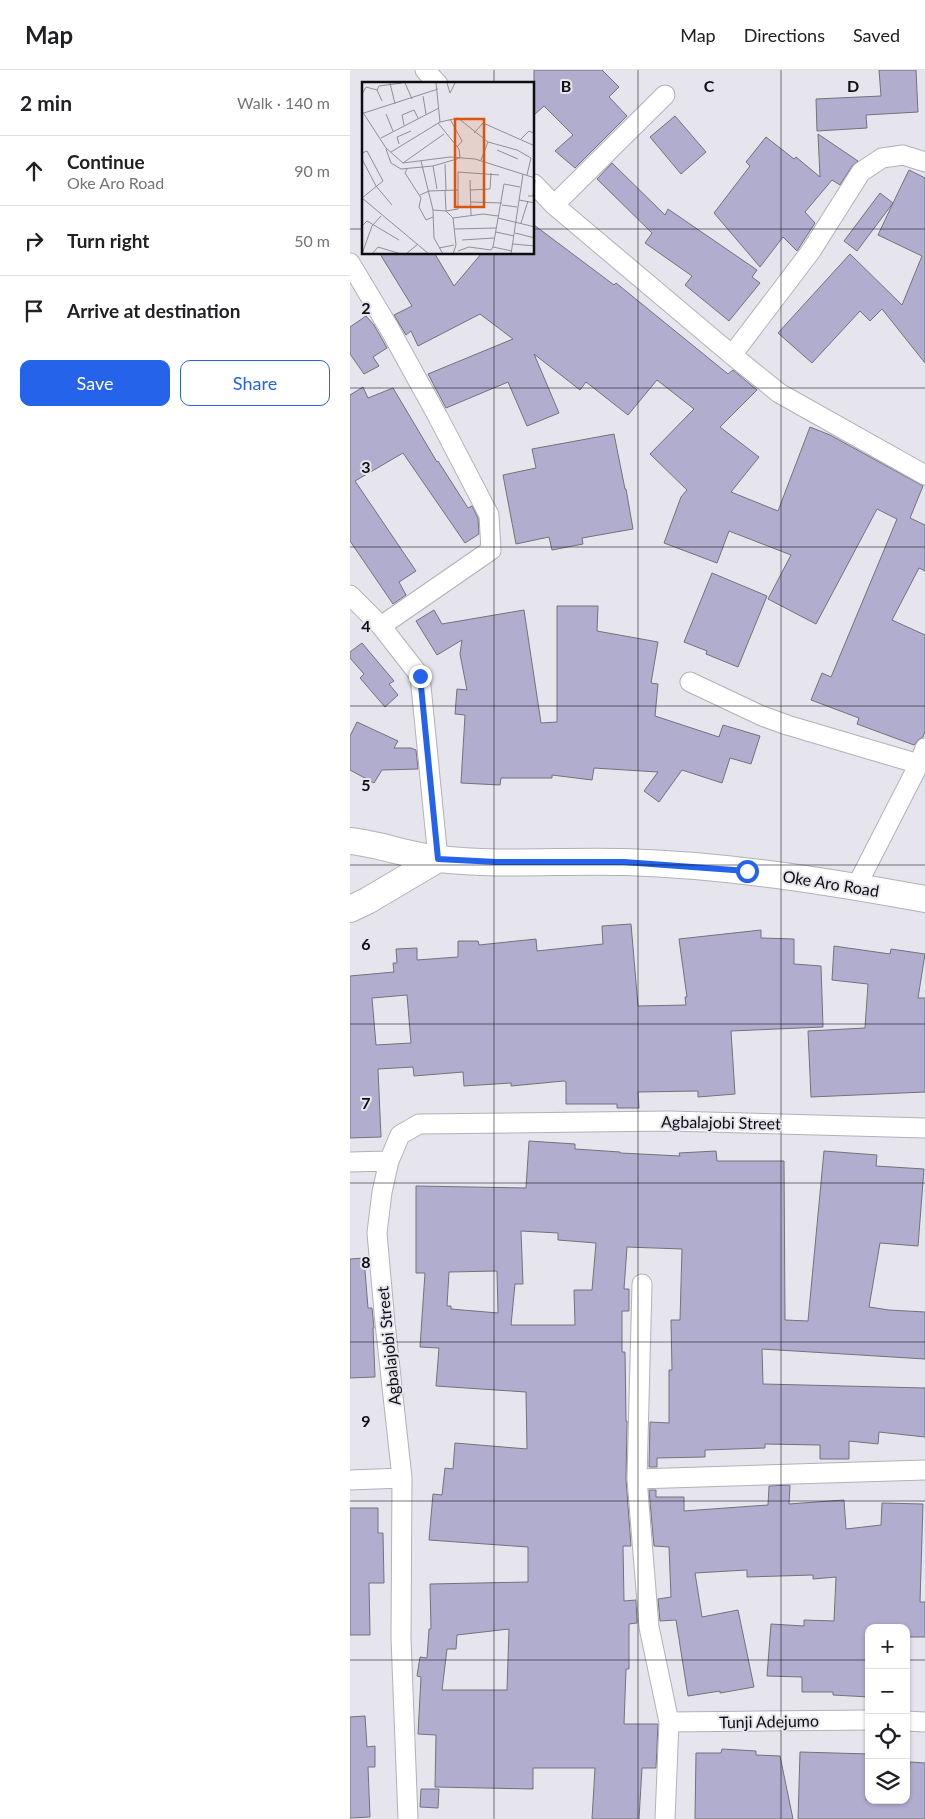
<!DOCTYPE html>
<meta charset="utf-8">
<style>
body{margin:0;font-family:Lato,sans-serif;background:#f6f6f6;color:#202124}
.controls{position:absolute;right:15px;bottom:15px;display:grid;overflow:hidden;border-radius:10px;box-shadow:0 1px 4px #0004}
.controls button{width:45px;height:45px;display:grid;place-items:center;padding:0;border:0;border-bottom:1px solid #e0e0e0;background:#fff;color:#202124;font:25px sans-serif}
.stop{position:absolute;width:15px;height:15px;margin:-11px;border:4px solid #2563eb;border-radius:50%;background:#fff}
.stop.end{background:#2563eb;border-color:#fff;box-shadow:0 1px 5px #0008}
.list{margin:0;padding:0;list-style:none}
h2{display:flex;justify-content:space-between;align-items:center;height:65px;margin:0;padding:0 20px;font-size:21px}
h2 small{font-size:16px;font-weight:400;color:#757577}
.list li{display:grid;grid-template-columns:32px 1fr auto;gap:15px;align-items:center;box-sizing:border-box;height:70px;padding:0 20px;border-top:1px solid #e0e0e0}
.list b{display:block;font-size:19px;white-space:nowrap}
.list p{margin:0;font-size:16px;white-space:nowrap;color:#757577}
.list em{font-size:16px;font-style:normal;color:#757577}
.actions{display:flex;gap:10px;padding:15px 20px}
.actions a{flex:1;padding:11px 0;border:1px solid #2563eb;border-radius:10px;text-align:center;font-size:18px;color:#2563eb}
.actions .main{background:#2563eb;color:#fff}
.icon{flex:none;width:28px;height:28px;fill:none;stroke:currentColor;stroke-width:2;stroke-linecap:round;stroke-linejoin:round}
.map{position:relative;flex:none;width:575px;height:1749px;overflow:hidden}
header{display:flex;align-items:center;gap:30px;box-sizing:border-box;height:70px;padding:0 25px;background:#fff;border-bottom:1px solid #e0e0e0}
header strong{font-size:24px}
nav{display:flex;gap:28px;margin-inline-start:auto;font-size:18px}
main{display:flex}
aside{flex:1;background:#fff}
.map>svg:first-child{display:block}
.building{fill:#b1adcf;stroke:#73727a;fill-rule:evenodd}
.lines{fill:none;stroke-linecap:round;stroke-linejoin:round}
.minor-casing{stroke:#b1b1b9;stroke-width:21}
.secondary-casing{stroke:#b1b1b9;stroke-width:28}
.minor{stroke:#fff;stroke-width:19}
.secondary{stroke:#fff;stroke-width:26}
.route{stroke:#2563eb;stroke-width:6}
.grid{fill:none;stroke:#0e0d10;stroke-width:1;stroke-opacity:0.55}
.labels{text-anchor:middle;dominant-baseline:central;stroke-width:4;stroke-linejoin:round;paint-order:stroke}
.street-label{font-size:16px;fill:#0e0d10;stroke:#e6e5ee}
.inset-road{fill:none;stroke:#908f95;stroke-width:1}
.view{fill:#dd550c;fill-opacity:0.15;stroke:#dd550c;stroke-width:2.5}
.inset-edge{fill:none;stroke:#0e0d10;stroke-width:2.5}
.grid-label{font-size:16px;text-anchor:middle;font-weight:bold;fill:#0e0d10;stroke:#e6e5ee;stroke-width:4;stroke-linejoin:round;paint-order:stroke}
</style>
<header>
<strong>Map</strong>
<nav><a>Map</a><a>Directions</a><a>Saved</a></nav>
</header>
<main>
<aside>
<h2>2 min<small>Walk · 140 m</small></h2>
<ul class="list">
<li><svg class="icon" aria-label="ahead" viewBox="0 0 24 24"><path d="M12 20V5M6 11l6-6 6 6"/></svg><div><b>Continue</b><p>Oke Aro Road</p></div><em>90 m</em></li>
<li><svg class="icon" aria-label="right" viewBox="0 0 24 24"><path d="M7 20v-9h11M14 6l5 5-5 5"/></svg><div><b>Turn right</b></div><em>50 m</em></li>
<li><svg class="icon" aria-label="arrive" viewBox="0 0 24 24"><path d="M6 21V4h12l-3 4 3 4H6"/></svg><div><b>Arrive at destination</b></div></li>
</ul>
<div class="actions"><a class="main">Save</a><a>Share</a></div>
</aside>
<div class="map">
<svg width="575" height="1749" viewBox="0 0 575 1749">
<rect width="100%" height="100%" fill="#e6e5ee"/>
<path class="building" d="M 184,0 L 252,0 L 269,17 L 259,27 L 277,46 L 225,98 L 205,81 L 223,65 L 194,36 L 184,45 Z
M 529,0 L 566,0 L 568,42 L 516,45 L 517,58 L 467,61 L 466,29 L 531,26 Z
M 325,46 L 356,82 L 331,104 L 300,67 Z
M 468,64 L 508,91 L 502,96 L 490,115 L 482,110 L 455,142 L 465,153 L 447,181 L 433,167 L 410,197 L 364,143 L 400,96 L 396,92 L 416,67 L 444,89 L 446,87 L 470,107 Z
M 262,93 L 315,145 L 318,139 L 407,200 L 402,207 L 410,213 L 379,251 L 335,215 L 342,206 L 295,173 L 302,163 L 247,109 Z
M 559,100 L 575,108 L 575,293 L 532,239 L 520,251 L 510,241 L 462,293 L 428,263 L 500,184 L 552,235 L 572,186 L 528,165 L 543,133 L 507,181 L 494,171 L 530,123 L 543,133 Z
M 184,155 L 264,215 L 266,213 L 378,304 L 383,300 L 407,320 L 370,357 L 409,387 L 381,422 L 428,441 L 460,357 L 480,365 L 573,416 L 560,448 L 575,455 L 575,501 L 569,498 L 542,550 L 575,565 L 575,661 L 573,667 L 568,670 L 564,675 L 507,654 L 509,648 L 461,630 L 472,603 L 481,607 L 547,449 L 527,439 L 466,554 L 418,529 L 441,485 L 379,461 L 367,493 L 314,473 L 331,427 L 337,420 L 300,384 L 344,339 L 307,310 L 278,345 L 236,312 L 230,320 L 184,284 L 209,343 L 177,356 L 158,312 L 96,338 L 78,304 L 163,269 L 130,244 L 68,276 L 61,261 L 56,265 L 44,245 L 62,236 L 30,184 L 85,184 L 104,216 L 131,184 L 184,184 Z
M 16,246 L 24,255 L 37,278 L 23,287 L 29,296 L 14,304 L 0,284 L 0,257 Z
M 13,317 L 18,328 L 43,318 L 87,392 L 88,391 L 118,438 L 122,436 L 128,448 L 129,464 L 115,473 L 53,383 L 5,411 L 66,501 L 49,512 L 56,525 L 43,534 L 0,471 L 0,325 Z
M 264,364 L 275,419 L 276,419 L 283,459 L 232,468 L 233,474 L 202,480 L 199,467 L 166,474 L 153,405 L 186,398 L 182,379 Z
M 362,503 L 417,526 L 388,597 L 356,584 L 357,581 L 334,572 Z
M 207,536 L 248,536 L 247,561 L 308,572 L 301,613 L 308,614 L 305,646 L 369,667 L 373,655 L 410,666 L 401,694 L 380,688 L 372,713 L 332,700 L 309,732 L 294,721 L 308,702 L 244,698 L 242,710 L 202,705 L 202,708 L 151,708 L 150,715 L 111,713 L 115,645 L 105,644 L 107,619 L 117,620 L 110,584 L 112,570 L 87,585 L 66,551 L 84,540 L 92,554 L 174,540 L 191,653 L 207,652 Z
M 12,573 L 44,611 L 39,614 L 48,625 L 35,637 L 10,608 L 14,604 L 0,588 L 0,582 Z
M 7,652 L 48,671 L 44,678 L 61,678 L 66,680 L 68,699 L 32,700 L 24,713 L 0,700 L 0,666 Z
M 281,854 L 288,936 L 336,935 L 335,927 L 337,927 L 329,869 L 411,860 L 411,868 L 444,869 L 444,894 L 471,896 L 473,957 L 381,961 L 385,1024 L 348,1027 L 348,1021 L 288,1022 L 289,1038 L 267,1038 L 267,1034 L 216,1034 L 216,1012 L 214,1011 L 161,1016 L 161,1013 L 114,1016 L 113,1002 L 64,1006 L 63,997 L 28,999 L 31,1067 L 0,1068 L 0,906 L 44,902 L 43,893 L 47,893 L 46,879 L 67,878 L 67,890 L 108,887 L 108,871 L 128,871 L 129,875 L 186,869 L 187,881 L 253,874 L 252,856 ZM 57,925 L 61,973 L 26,975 L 22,928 Z
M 484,876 L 540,884 L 541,879 L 575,884 L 568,928 L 575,928 L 575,1022 L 461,1027 L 458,961 L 515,958 L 518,914 L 482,910 Z
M 179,1071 L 225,1074 L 225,1079 L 270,1082 L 270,1083 L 330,1086 L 329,1083 L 366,1081 L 367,1091 L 434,1091 L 435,1250 L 458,1251 L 474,1081 L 527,1085 L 526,1096 L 574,1099 L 568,1176 L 530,1173 L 519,1237 L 539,1240 L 575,1242 L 575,1289 L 412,1279 L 413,1314 L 575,1318 L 575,1367 L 529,1362 L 528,1374 L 499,1371 L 499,1389 L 470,1389 L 470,1375 L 415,1374 L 415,1378 L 355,1380 L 355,1387 L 307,1388 L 307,1397 L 299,1397 L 300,1352 L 319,1353 L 319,1300 L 322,1300 L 321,1250 L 330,1250 L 332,1179 L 277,1177 L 274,1219 L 279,1219 L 279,1241 L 272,1241 L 272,1282 L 275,1282 L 276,1351 L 277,1351 L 276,1409 L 281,1476 L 273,1476 L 274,1531 L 286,1530 L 287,1553 L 279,1554 L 279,1599 L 276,1599 L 274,1654 L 308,1654 L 306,1698 L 292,1698 L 289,1749 L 242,1749 L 245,1698 L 183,1698 L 183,1719 L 85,1717 L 86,1665 L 68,1664 L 71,1607 L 67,1606 L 70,1587 L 77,1588 L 79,1559 L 81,1559 L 80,1514 L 178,1512 L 178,1477 L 79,1470 L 83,1424 L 92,1425 L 95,1398 L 103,1399 L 105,1373 L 177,1379 L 176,1322 L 86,1316 L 89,1278 L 70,1277 L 75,1203 L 66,1203 L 66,1116 L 176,1118 ZM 171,1161 L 208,1163 L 208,1170 L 246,1173 L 242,1220 L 224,1220 L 225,1255 L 161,1255 L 165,1214 L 173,1214 ZM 147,1201 L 148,1243 L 101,1239 L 101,1236 L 97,1236 L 99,1202 ZM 159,1559 L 157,1620 L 92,1620 L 97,1579 L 106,1579 L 107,1565 Z
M 14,1188 L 18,1238 L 22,1238 L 24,1258 L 23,1258 L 25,1307 L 0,1308 L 0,1189 Z
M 440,1415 L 439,1434 L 494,1430 L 496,1459 L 531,1455 L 532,1433 L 573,1434 L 570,1532 L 575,1532 L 575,1567 L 556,1567 L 556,1558 L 519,1558 L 519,1627 L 483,1625 L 483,1622 L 452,1622 L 452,1607 L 417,1606 L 421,1554 L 454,1556 L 454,1550 L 484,1551 L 486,1507 L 463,1509 L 463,1505 L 397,1507 L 397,1500 L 345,1503 L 352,1547 L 388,1540 L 404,1617 L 370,1623 L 370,1621 L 338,1626 L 326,1550 L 310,1551 L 308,1529 L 321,1527 L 319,1477 L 304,1476 L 299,1420 L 306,1420 L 306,1427 L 334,1427 L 334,1441 L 418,1435 L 419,1416 Z
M 0,1438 L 28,1438 L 28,1463 L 33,1463 L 34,1513 L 19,1513 L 20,1565 L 0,1565 Z
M 15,1646 L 17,1677 L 25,1676 L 25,1697 L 18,1697 L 20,1747 L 0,1748 L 0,1647 Z
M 372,1679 L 406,1681 L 406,1685 L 430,1686 L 443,1749 L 345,1749 L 346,1683 L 371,1683 Z
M 450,1682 L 519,1684 L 516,1730 L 558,1730 L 560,1692 L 575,1693 L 575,1749 L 448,1749 Z
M 71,1719 L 89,1719 L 88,1738 L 70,1737 Z"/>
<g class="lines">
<g class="minor-casing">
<path id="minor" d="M 75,0 L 88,14
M 184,114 L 204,135 L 382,285 L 429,323 L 575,405
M 204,135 L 315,25
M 0,193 L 39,258 L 88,347 L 139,445 L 141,480 L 31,556
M 382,285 L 461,181 L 511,102 L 532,88 L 553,85 L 575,92
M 0,525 L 31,556 L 70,606 L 88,789
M 340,612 L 412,646 L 437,655 L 569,694
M 506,817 L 569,694 L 575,678
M 0,1092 L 39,1091
M 292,1214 L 287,1409 L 299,1557 L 319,1652 L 315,1749
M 287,1409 L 575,1400
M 0,1410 L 52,1408
M 556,1651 L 575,1652
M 319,1652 L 519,1650
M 58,1749 L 51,1568 L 52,1408 L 35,1253 L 27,1163 L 32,1122 L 39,1091 L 50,1065 L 69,1054 L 319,1051 L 575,1058"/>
</g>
<g class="secondary-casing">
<path id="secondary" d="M 0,771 C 30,774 59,786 89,789 C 151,796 213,790 275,792 C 376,795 476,811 575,829
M 0,839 L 17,831 L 88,789"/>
</g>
<use href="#minor" class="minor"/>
<use href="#secondary" class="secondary"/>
</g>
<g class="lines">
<path class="route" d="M 70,606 L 88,789 L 146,792 L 274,792 L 397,801"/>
</g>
<path class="grid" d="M 144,0 L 144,14M 288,0 L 288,1749M 431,0 L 431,1749M 0,159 L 14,159M 184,159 L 575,159M 144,184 L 144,1749M 0,318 L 575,318M 0,477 L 575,477M 0,636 L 575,636M 0,795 L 575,795M 0,954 L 575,954M 0,1113 L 575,1113M 0,1272 L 575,1272M 0,1431 L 575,1431M 0,1590 L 519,1590M 556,1590 L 575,1590"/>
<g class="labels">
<g class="street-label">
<text transform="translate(481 813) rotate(9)">Oke Aro Road</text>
<text transform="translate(371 1052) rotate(1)">Agbalajobi Street</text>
<text transform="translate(38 1276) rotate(-96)">Agbalajobi Street</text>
<text transform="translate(419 1651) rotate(-1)">Tunji Adejumo</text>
</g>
</g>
<g transform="translate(12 12)">
<rect width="172" height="172" fill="#e6e5ee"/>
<path class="inset-road" d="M 28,1 L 33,22M 43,1 L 50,17M 74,1 L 78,40M 85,1 L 88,11 L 93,1M 15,8 L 17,4 L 40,1M 0,12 L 4,5 L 15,8 L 20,19M 61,14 L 64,32M 0,29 L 24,66M 2,31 L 76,7M 24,32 L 31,49M 88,37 L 100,59 L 95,65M 76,41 L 97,67 L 98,76M 42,43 L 40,33 L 52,28 L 56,36M 112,51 L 121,41 L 173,64M 19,56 L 77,26M 159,57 L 167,49 L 173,52M 37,62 L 35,55 L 49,49M 24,66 L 41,81 L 88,75 L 113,77 L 173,96M 24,67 L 29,81 L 39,87 L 71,84 L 98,76M 135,68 L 156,77M 29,70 L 78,40 L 96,36 L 126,60 L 155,68 L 169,76 L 165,93M 0,71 L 5,69 L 21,99 L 0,116M 0,77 L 14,104 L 30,123M 119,78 L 126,60M 59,79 L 71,128 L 84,129 L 91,136 L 94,163 L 91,172M 41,81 L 82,52M 83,82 L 84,108M 71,84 L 75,107M 45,87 L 43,91 L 59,116 L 57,125 L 64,138 L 71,135M 108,98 L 109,133M 83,108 L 84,129M 108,108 L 128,107 L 129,91M 58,113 L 67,109 L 96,108M 166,114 L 171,114 L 173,98M 0,116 L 67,172M 157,118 L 173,121M 109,120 L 140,121M 140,123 L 155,125M 71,128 L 72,156 L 81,172M 84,129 L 96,127 L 96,90 L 137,93M 91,136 L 121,132 L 136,134M 136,136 L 173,145M 159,141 L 166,119M 0,144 L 5,139 L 37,158M 93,147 L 134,146M 134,150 L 152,154M 153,151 L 173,156M 100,158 L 132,156M 151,162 L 173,164M 131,165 L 142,102 L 158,105M 77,166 L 92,163M 96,169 L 107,165 L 129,168 L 131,165 L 150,169M 0,172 L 10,144 L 19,134M 10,172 L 16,165 L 39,172M 44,172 L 56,162M 149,172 L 161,92"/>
<path class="view" d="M 93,37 L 122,37 L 122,125 L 93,125 Z"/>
<rect width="172" height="172" class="inset-edge"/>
</g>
<g class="grid-label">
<text x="216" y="22">B</text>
<text x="359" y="22">C</text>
<text x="503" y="22">D</text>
<text x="16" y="244">2</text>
<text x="16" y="403">3</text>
<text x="16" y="562">4</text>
<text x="16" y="721">5</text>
<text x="16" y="880">6</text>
<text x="16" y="1039">7</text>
<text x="16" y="1198">8</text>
<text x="16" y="1357">9</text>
</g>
</svg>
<div class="controls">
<button>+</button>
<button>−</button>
<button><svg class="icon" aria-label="locate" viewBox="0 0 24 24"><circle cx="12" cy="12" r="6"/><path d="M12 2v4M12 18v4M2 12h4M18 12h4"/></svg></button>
<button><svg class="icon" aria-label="layers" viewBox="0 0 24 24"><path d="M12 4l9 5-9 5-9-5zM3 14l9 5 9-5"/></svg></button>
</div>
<div class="stop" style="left:397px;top:801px"></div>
<div class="stop end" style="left:70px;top:606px"></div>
</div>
</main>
